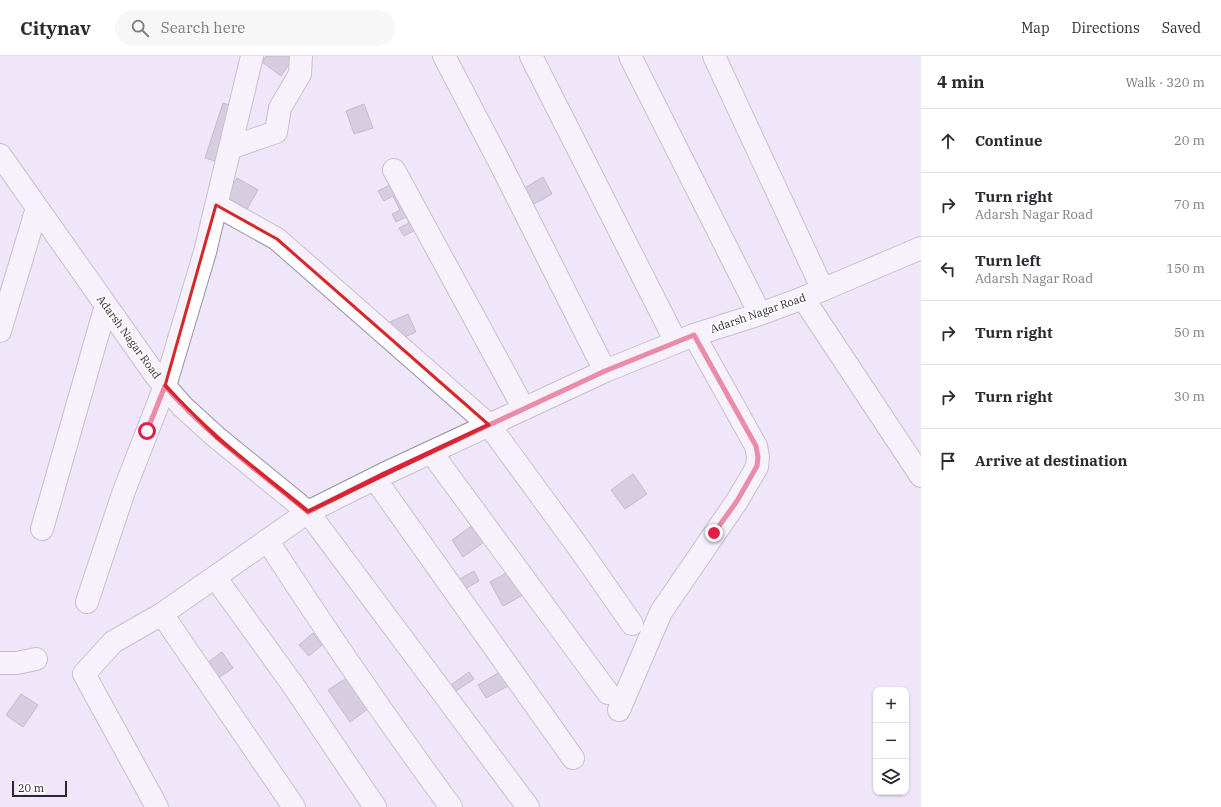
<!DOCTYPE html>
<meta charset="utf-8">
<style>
body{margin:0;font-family:"IBM Plex Serif",serif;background:#f7f7f7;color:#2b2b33}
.controls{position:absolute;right:12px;bottom:12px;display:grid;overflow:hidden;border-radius:8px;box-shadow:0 1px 3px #0004}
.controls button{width:36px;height:36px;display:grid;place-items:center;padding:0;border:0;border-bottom:1px solid #e1e1e2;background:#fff;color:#2b2b33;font:20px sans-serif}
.scale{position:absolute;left:12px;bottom:10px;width:55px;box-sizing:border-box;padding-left:4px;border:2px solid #2c282f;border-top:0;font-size:11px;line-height:14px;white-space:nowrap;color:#2c282f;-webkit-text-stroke:3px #fff;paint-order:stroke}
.stop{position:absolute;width:12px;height:12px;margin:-9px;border:3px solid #e11d48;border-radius:50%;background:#fff}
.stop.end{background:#e11d48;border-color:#fff;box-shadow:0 1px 4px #0008}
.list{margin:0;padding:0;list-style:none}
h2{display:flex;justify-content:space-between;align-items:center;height:52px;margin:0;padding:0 16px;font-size:17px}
h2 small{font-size:13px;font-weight:400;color:#7c7c81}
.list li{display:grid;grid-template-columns:26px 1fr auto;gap:12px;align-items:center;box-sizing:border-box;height:64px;padding:0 16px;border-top:1px solid #e1e1e2}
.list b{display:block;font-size:15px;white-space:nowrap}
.list p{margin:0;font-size:13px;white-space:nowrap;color:#7c7c81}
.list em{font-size:13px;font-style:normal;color:#7c7c81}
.icon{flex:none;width:22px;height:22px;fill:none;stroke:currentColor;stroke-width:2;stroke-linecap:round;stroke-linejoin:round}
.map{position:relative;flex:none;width:921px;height:751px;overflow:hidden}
header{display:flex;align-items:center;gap:24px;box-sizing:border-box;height:56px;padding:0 20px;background:#fff;border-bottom:1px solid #e1e1e2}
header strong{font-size:19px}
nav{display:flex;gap:22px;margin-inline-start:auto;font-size:14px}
.search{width:280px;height:36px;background:#f7f7f7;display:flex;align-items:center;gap:10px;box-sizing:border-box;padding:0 14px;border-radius:22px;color:#7c7c81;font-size:15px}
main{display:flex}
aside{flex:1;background:#fff}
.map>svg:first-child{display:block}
.building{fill:#b9b0c2;stroke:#8e8597}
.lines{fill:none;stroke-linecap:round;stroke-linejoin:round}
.minor-casing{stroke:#988fa1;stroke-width:24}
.minor{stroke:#fff;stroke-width:22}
.route{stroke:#e11d48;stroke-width:5}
.marked{fill:none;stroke:#d62828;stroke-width:3;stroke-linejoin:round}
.labels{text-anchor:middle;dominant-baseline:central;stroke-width:3;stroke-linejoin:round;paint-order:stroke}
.street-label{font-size:11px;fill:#2c282f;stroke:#fff}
</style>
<header>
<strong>Citynav</strong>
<div class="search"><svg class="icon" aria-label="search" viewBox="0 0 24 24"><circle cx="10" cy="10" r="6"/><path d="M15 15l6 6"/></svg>Search here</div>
<nav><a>Map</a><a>Directions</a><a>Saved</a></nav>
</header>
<main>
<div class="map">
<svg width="921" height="751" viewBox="0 0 921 751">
<rect width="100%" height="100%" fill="#f0e6f9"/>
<path class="building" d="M 266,0 L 294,0 L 294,1 L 281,20 L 262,6 Z
M 223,47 L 239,52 L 222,107 L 205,102 Z
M 364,48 L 373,72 L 354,78 L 346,55 Z
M 543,121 L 552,138 L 525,153 L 516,137 Z
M 237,122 L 258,134 L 247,153 L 226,141 Z
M 396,126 L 419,172 L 404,180 L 399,172 L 409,167 L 406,161 L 396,166 L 392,158 L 400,154 L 393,140 L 384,145 L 378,135 Z
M 408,258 L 416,276 L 398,284 L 390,266 Z
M 633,418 L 647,438 L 625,453 L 611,434 Z
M 473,469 L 484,486 L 463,501 L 452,484 Z
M 474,515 L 479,525 L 458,537 L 452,527 Z
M 510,515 L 523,539 L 503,550 L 490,526 Z
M 313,577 L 322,589 L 309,600 L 299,589 Z
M 222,596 L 233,612 L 214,625 L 203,610 Z
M 469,616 L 474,623 L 456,635 L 452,628 Z
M 500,616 L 508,630 L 486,642 L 478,629 Z
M 348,621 L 369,652 L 350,666 L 328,634 Z
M 21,638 L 38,649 L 23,671 L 6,659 Z"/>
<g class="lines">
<g class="minor-casing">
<path id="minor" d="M 444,0 L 500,107 L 605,315
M 531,0 L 676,286
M 630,0 L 760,258
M 714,0 L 823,234
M 230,92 L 276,76 L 280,52 L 300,18 L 301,0
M 0,99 L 156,320 L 183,351 L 216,381 L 308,456 L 528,751
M 394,114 L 524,353
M 216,149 L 277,183 L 489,369 L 579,492 L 632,568
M 803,242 L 921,420
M 0,275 L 37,152
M 431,396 L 608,637
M 375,423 L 573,702
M 42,473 L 106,249
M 267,484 C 326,575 387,664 451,751
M 215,521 L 293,629 L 375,751
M 87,546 L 124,435 L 165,330 L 205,196 L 252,0
M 162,558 L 294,751
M 0,607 L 17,607 L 36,603
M 619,654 L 661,556 L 737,445 L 757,411 L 758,401 L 756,390 L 694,279
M 157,751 L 84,618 L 113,586 L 162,558 L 308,456 L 384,418 L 605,315 L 694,279 L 760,258 L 803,242 L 921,192"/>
</g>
<use href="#minor" class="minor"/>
</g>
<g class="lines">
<path class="route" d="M 147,375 L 165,330 C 207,378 259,416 308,456 L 384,418 L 605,315 L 694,279 L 756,390 L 758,401 L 757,410 L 737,445 L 714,477"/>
</g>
<path d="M0 0H921V751H0ZM 216,149 L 277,183 L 489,369 L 308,456 L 216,381 L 165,330 Z" fill="#f0e6f9" fill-opacity=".55" fill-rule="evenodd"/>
<path class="marked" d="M 216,149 L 277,183 L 489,369 L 308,456 L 216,381 L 165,330 Z"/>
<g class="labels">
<g class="street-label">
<text transform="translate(758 257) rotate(-19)">Adarsh Nagar Road</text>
<text transform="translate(129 281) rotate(54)">Adarsh Nagar Road</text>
</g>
</g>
</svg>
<div class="controls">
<button>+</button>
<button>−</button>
<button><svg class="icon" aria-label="layers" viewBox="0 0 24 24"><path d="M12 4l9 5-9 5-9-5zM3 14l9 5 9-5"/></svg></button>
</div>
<div class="scale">20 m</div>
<div class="stop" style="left:147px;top:375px"></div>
<div class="stop end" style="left:714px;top:477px"></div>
</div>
<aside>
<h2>4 min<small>Walk · 320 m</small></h2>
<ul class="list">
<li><svg class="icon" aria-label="ahead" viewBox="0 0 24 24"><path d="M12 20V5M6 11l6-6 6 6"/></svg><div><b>Continue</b></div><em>20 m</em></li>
<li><svg class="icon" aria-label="right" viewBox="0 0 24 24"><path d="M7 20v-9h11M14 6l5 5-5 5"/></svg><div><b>Turn right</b><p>Adarsh Nagar Road</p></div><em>70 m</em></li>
<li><svg class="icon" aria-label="left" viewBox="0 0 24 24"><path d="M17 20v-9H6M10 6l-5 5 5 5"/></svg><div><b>Turn left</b><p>Adarsh Nagar Road</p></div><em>150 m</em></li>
<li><svg class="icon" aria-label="right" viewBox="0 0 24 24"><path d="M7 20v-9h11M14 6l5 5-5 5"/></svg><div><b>Turn right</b></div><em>50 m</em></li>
<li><svg class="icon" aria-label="right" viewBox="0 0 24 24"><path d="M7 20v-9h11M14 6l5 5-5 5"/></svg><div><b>Turn right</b></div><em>30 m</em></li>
<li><svg class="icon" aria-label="arrive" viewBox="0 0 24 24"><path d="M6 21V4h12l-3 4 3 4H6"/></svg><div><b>Arrive at destination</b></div></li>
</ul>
</aside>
</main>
